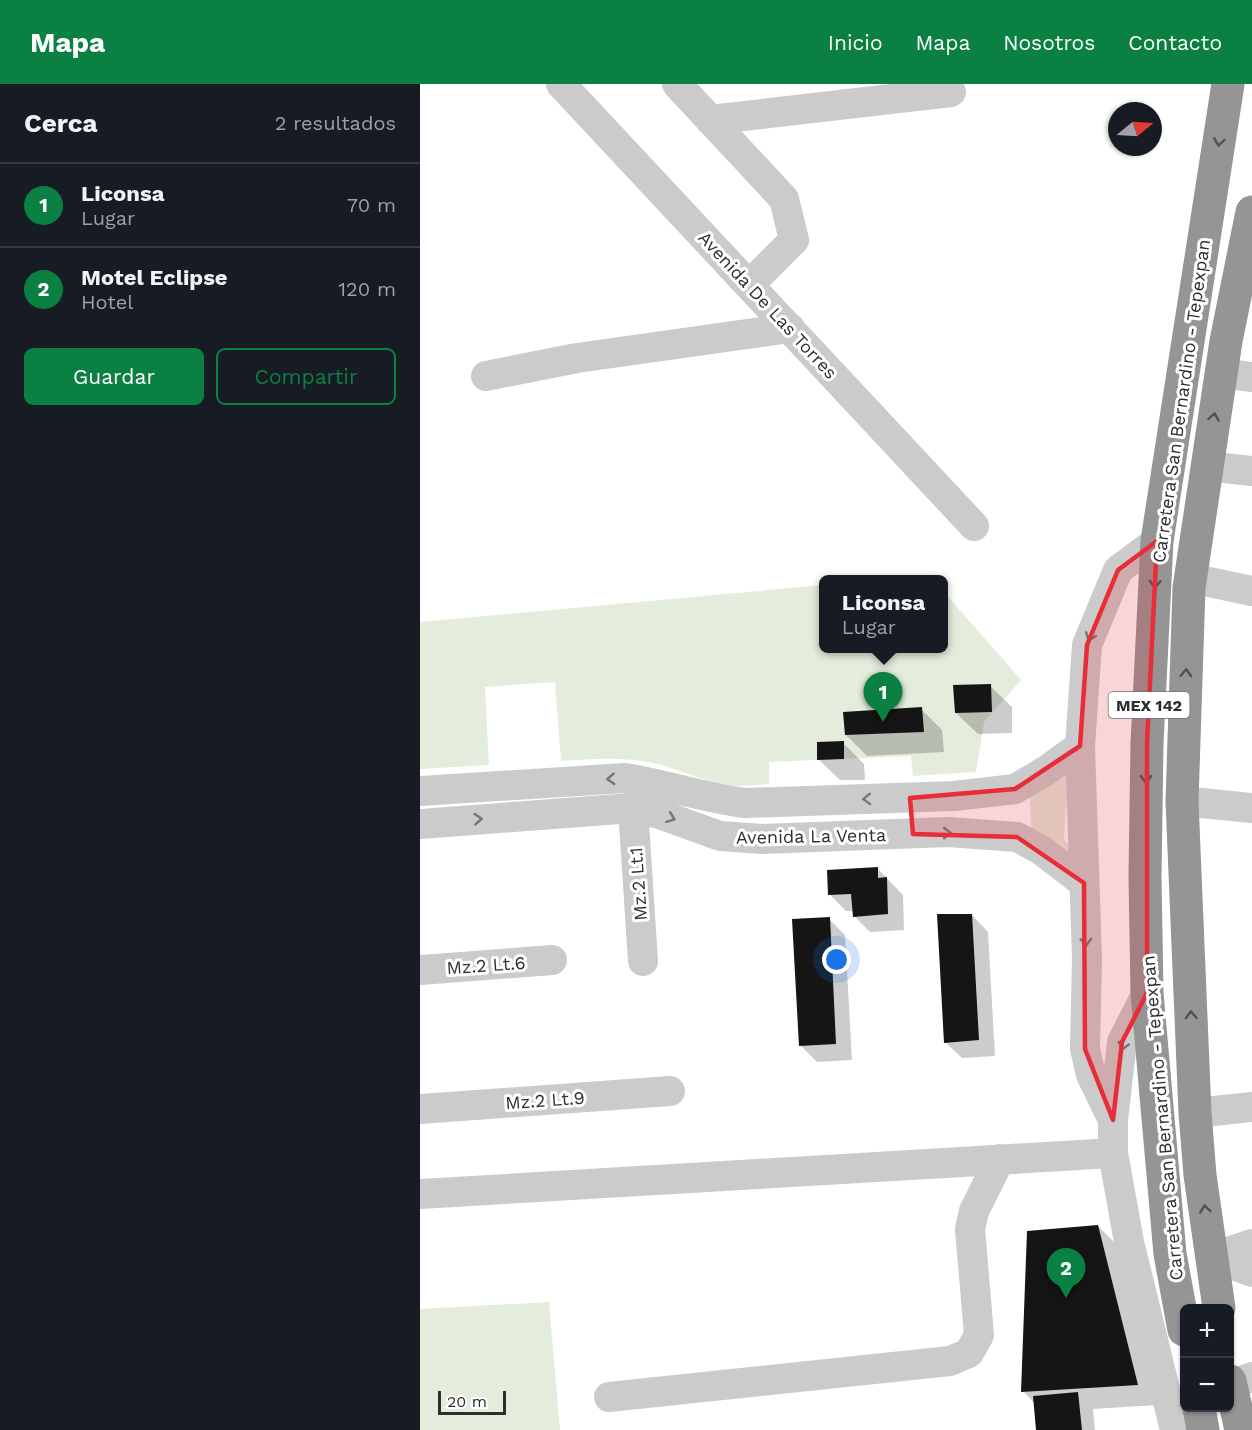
<!DOCTYPE html>
<html lang="es">
<meta charset="utf-8">
<style>
body{margin:0;font-family:"Work Sans",sans-serif;background:#242831;color:#f1f3f6}
.controls{position:absolute;right:18px;bottom:18px;display:grid;overflow:hidden;border-radius:9px;box-shadow:0 2px 4px #0004}
.controls button{width:54px;height:54px;display:grid;place-items:center;padding:0;border:0;border-bottom:2px solid #363941;background:#171b24;color:#f1f3f6;font:30px sans-serif}
.compass{position:absolute;left:688px;top:18px;width:54px;height:54px;border-radius:50%;background:#171b24;box-shadow:0 2px 4px #0004;rotate:72deg}
.scale{position:absolute;left:18px;bottom:15px;width:68px;box-sizing:border-box;padding-left:6px;border:3px solid #2e2e2e;border-top:0;font-size:16px;line-height:21px;white-space:nowrap;color:#2e2e2e;-webkit-text-stroke:4px #fff;paint-order:stroke}
.you{position:absolute;left:417px;top:876px;width:21px;height:21px;margin:-15px;border:4px solid #fff;border-radius:50%;background:#1a73e8;box-shadow:0 0 0 9px #1a73e833}
.badge{display:grid;place-items:center;width:39px;height:39px;border-radius:50%;background:#0b8043;color:#fff;font-size:20px;font-weight:700}
.pin{position:absolute;translate:-50% -50px;filter:drop-shadow(0 2px 3px #0008)}
.pin::after{content:'';position:absolute;top:32px;width:21px;height:18px;background:inherit;clip-path:polygon(0 0,100% 0,50% 100%)}
.popup{position:absolute;left:399px;top:491px;width:129px;height:78px;box-sizing:border-box;display:grid;place-content:center;border-radius:9px;background:#171b24;filter:drop-shadow(0 2px 4px #0005);font-size:20px;white-space:nowrap;color:#9ea1a6}
.popup b{font-size:22px;color:#f1f3f6}
.popup::after{content:'';position:absolute;left:50%;top:100%;margin-left:-12px;border:12px solid transparent;border-top-color:#171b24}
.list{margin:0;padding:0;list-style:none}
h2{display:flex;justify-content:space-between;align-items:center;height:78px;margin:0;padding:0 24px;font-size:26px}
h2 small{font-size:20px;font-weight:400;color:#9ea1a6}
.list li{display:grid;grid-template-columns:39px 1fr auto;gap:18px;align-items:center;box-sizing:border-box;height:84px;padding:0 24px;border-top:2px solid #363941}
.list b{display:block;font-size:22px;white-space:nowrap}
.list p{margin:0;font-size:20px;white-space:nowrap;color:#9ea1a6}
.list em{font-size:20px;font-style:normal;color:#9ea1a6}
.actions{display:flex;gap:12px;padding:18px 24px}
.actions a{flex:1;padding:14px 0;border:2px solid #0b8043;border-radius:9px;text-align:center;font-size:21px;color:#0b8043}
.actions .main{background:#0b8043;color:#fff}
.map{position:relative;flex:none;width:832px;height:1346px;overflow:hidden}
header{display:flex;align-items:center;gap:36px;box-sizing:border-box;height:84px;padding:0 30px;background:#0b8043;color:#fff}
header strong{font-size:28px}
nav{display:flex;gap:33px;margin-inline-start:auto;font-size:21px}
main{display:flex}
aside{flex:1;background:#171b24}
.map>svg:first-child{display:block}
.green{fill:#e4ecdc}
.shadow{fill:#0003}
.building{fill:#151515}
.lines{fill:none;stroke-linecap:round;stroke-linejoin:round}
.minor{stroke:#cbcbcb;stroke-width:30}
.highway{stroke:#959595;stroke-width:33}
.oneway{stroke:#525252}
.oneway2{stroke:#757575}
.marked{fill:#e82d37;fill-opacity:0.2;stroke:#e82d37;stroke-width:4.5;stroke-linejoin:round}
.labels{text-anchor:middle;dominant-baseline:central;stroke-width:6;stroke-linejoin:round;paint-order:stroke}
.shield{fill:#fff;stroke:#6d6d6d;stroke-width:1.5}
.shield-label{font-size:16px;font-weight:bold;fill:#2e2e2e}
.street-label{font-size:18px;fill:#2e2e2e;stroke:#fff}
</style>
<header>
<strong>Mapa</strong>
<nav><a>Inicio</a><a>Mapa</a><a>Nosotros</a><a>Contacto</a></nav>
</header>
<main>
<aside>
<h2>Cerca<small>2 resultados</small></h2>
<ul class="list">
<li><span class="badge">1</span><div><b>Liconsa</b><p>Lugar</p></div><em>70 m</em></li>
<li><span class="badge">2</span><div><b>Motel Eclipse</b><p>Hotel</p></div><em>120 m</em></li>
</ul>
<div class="actions"><a class="main">Guardar</a><a>Compartir</a></div>
</aside>
<div class="map">
<svg width="832" height="1346" viewBox="0 0 832 1346">
<rect width="100%" height="100%" fill="#fff"/>
<path class="green" d="M 403,501 L 403,564 L 523,564 L 523,507 L 601,596 L 564,638 L 556,688 L 493,692 L 491,672 L 349,678 L 349,700 C 336,701 321,703 308,701 C 283,697 261,686 237,680 C 205,672 173,675 141,677 L 135,598 L 65,603 L 69,681 L 0,685 L 0,538 Z
M 647,684 L 651,718 L 646,723 L 644,756 L 649,761 L 649,770 L 611,747 L 610,711 Z
M 129,1218 L 140,1346 L 0,1346 L 0,1225 Z"/>
<path class="shadow" d="M 570,602 L 592,623 L 592,649 L 558,650 L 536,629 Z
M 501,625 L 522,646 L 524,668 L 447,672 L 426,651 Z
M 423,659 L 444,680 L 445,696 L 420,696 L 398,675 Z
M 457,784 L 483,811 L 484,846 L 450,848 L 434,832 L 434,827 L 426,827 L 410,811 Z
M 552,831 L 568,848 L 575,972 L 542,974 L 525,958 Z
M 409,835 L 425,851 L 432,976 L 397,978 L 380,961 Z
M 678,1142 L 699,1163 L 738,1321 L 673,1325 L 675,1346 L 618,1346 L 615,1320 L 603,1307 Z"/>
<path class="building" d="M 571,600 L 572,628 L 535,629 L 533,601 Z
M 502,623 L 504,648 L 425,651 L 423,628 Z
M 424,657 L 424,675 L 397,676 L 397,658 Z
M 458,783 L 458,794 L 467,793 L 468,830 L 433,833 L 431,810 L 408,811 L 407,786 Z
M 517,830 L 552,830 L 559,956 L 524,959 Z
M 410,833 L 416,960 L 379,962 L 372,835 Z
M 678,1141 L 718,1301 L 601,1308 L 607,1147 Z
M 658,1308 L 662,1346 L 616,1346 L 613,1312 Z"/>
<g class="lines">
<path class="minor" d="M 141,0 L 554,442
M 257,0 L 364,115 L 374,156 L 329,201
M 290,36 L 531,8
M 801,289 L 832,293
M 66,292 L 157,274 L 370,244
M 787,382 L 832,387
M 770,494 L 832,507
M 0,707 L 205,694 C 245,700 284,714 325,719 L 534,712 L 595,705 L 627,686 L 660,662
M 762,717 L 832,724
M 213,724 L 223,877
M 0,740 L 213,724 L 239,730 L 300,752 L 342,755 L 528,748 L 597,753 L 621,766 L 664,799
M 0,886 L 132,876
M 727,909 L 702,958 L 693,1036 L 693,1069 L 709,1158 L 755,1346
M 0,1025 L 250,1007
M 775,1029 L 832,1023
M 693,1036 L 671,991 L 665,965 L 667,875 L 660,662 L 667,561 L 698,486 L 737,457
M 0,1110 L 693,1069
M 792,1173 L 832,1188
M 792,1173 L 832,1160
M 810,1301 L 832,1293
M 189,1313 L 530,1277 L 549,1269 L 559,1251 L 550,1145 L 554,1127 L 580,1075"/>
<path class="highway" d="M 799,1224 L 780,1091 L 775,1029 L 762,717 L 769,504 L 806,257 L 832,128
M 764,1246 L 750,1170 L 727,909 L 725,792 L 727,659 L 737,457 L 808,0
M 810,1297 L 821,1346
M 779,1324 L 783,1346"/>
</g>
<defs><path id="oneway-chevron" d="M-2-3.5L2.5 0L-2 3.5" fill="none" stroke-width="1.6" stroke-linecap="round" stroke-linejoin="round" transform="scale(1.5)"/></defs>
<g class="oneway">
<use href="#oneway-chevron" transform="translate(799 58) rotate(98)"/>
<use href="#oneway-chevron" transform="translate(794 333) rotate(-81)"/>
<use href="#oneway-chevron" transform="translate(735 500) rotate(93)"/>
<use href="#oneway-chevron" transform="translate(766 589) rotate(-88)"/>
<use href="#oneway-chevron" transform="translate(726 695) rotate(91)"/>
<use href="#oneway-chevron" transform="translate(771 931) rotate(-93)"/>
<use href="#oneway-chevron" transform="translate(785 1125) rotate(-98)"/>
</g>
<g class="oneway2">
<use href="#oneway-chevron" transform="translate(670 553) rotate(111)"/>
<use href="#oneway-chevron" transform="translate(191 695) rotate(176)"/>
<use href="#oneway-chevron" transform="translate(447 715) rotate(178)"/>
<use href="#oneway-chevron" transform="translate(251 734) rotate(21)"/>
<use href="#oneway-chevron" transform="translate(58 735) rotate(-4)"/>
<use href="#oneway-chevron" transform="translate(527 749)"/>
<use href="#oneway-chevron" transform="translate(666 858) rotate(88)"/>
<use href="#oneway-chevron" transform="translate(703 962) rotate(105)"/>
</g>
<path class="marked" d="M 737,457 L 727,659 L 727,909 L 702,958 L 693,1036 L 665,965 L 664,799 L 597,753 L 493,750 L 490,714 L 595,705 L 660,662 L 667,561 L 698,486 Z"/>
<g class="labels">
<rect class="shield" x="688.5" y="608" width="81" height="26" rx="4.5"/>
<g class="shield-label">
<text x="729" y="621">MEX 142</text>
</g>
<g class="street-label">
<text transform="translate(348 221) rotate(47)">Avenida De Las Torres</text>
<text transform="translate(761 317) rotate(-82)">Carretera San Bernardino - Tepexpan</text>
<text transform="translate(391 752) rotate(-1)">Avenida La Venta</text>
<text transform="translate(218 800) rotate(-94)">Mz.2 Lt.1</text>
<text transform="translate(66 881) rotate(-4)">Mz.2 Lt.6</text>
<text transform="translate(125 1016) rotate(-4)">Mz.2 Lt.9</text>
<text transform="translate(742 1034) rotate(-95)">Carretera San Bernardino - Tepexpan</text>
</g>
</g>
</svg>
<div class="controls">
<button>+</button>
<button>−</button>
</div>
<svg class="compass" viewBox="-18 -18 36 36"><path d="M0-13l5 13h-10z" fill="#e53935"/><path d="M0 13l5-13h-10z" fill="#9ea1a6"/></svg>
<div class="scale">20 m</div>
<div class="you"></div>
<div class="pin badge" style="left:463px;top:638px">1</div>
<div class="popup"><b>Liconsa</b>Lugar</div>
<div class="pin badge" style="left:646px;top:1214px">2</div>
</div>
</main>
